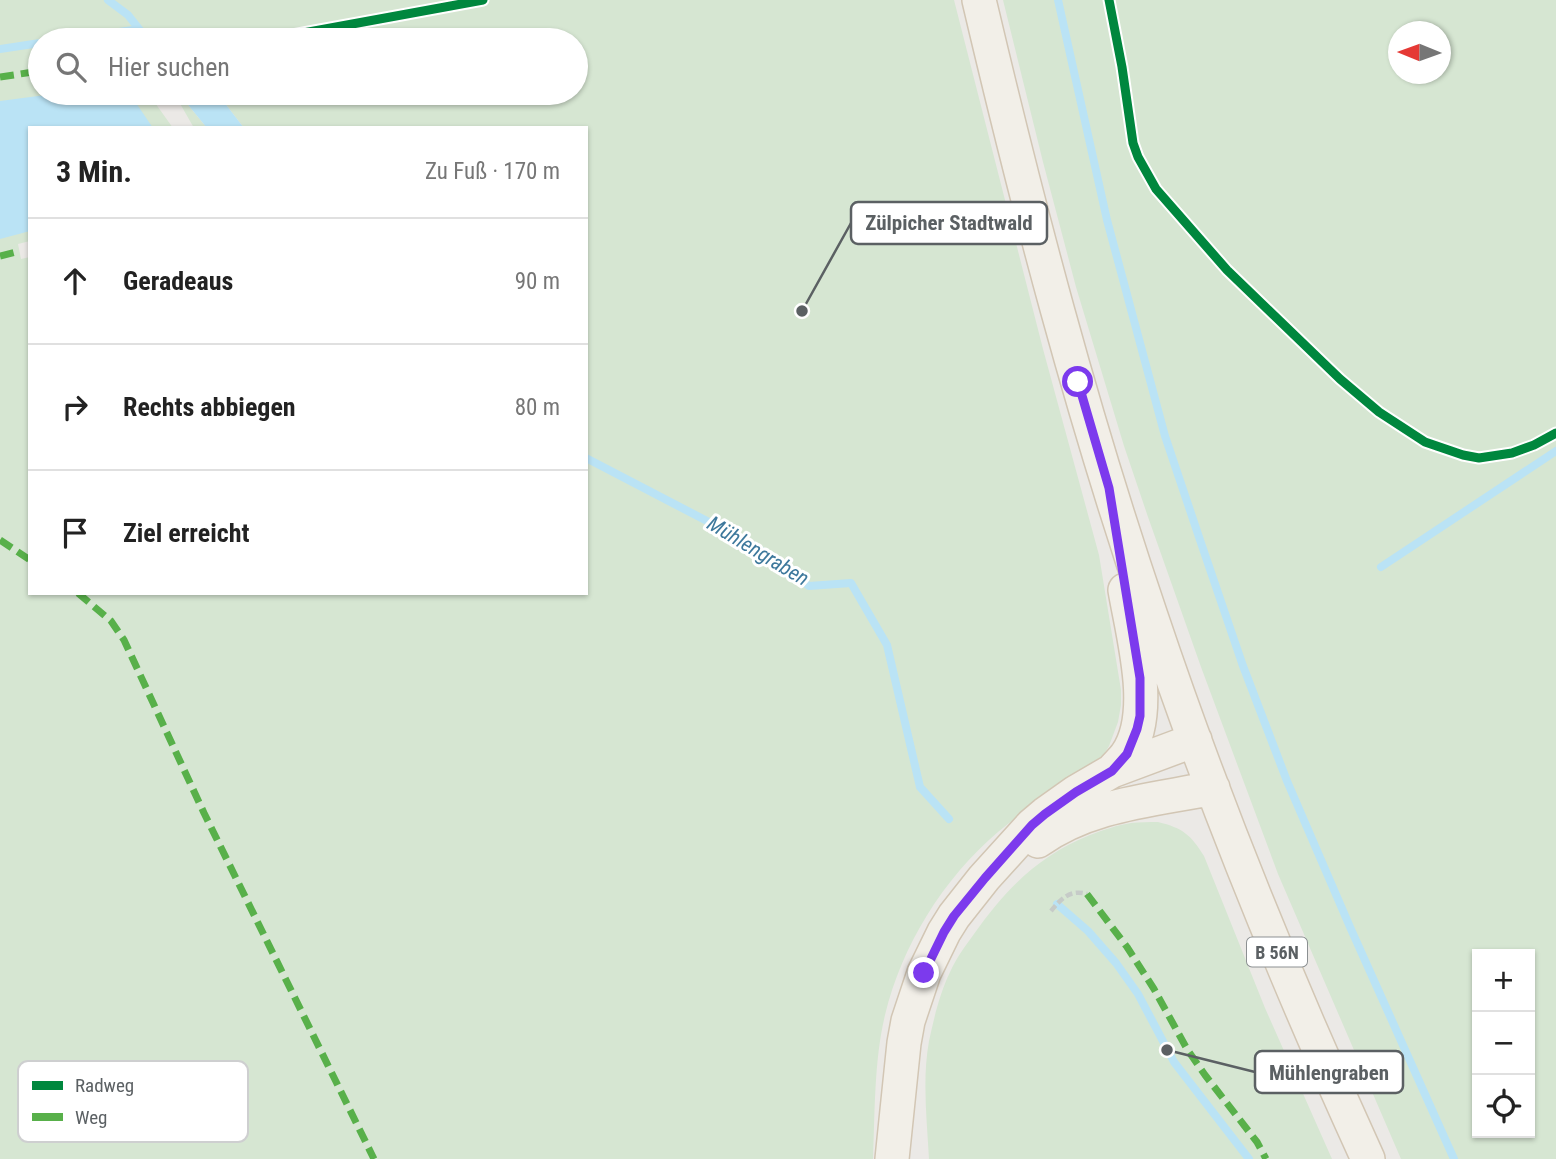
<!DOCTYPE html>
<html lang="de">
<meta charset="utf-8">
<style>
body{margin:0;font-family:"Roboto Condensed",sans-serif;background:#f6f6f6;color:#222}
.controls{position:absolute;right:21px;bottom:21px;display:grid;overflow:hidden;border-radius:0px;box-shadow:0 2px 5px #0004}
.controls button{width:63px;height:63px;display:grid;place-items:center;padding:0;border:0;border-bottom:2px solid #e0e0e0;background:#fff;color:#222;font:35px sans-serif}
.compass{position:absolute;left:1388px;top:21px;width:63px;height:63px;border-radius:50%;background:#fff;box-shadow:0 2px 5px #0004;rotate:271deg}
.stop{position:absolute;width:21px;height:21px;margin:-16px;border:5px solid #7c3aed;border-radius:50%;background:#fff}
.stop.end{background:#7c3aed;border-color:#fff;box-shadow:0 2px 7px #0008}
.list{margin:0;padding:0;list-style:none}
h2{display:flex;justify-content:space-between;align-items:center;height:91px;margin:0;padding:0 28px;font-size:30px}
h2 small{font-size:23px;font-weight:400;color:#767676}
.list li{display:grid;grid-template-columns:46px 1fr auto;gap:21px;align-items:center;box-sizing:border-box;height:126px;padding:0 28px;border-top:2px solid #e0e0e0}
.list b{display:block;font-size:26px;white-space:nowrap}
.list em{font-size:23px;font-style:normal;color:#767676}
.icon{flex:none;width:38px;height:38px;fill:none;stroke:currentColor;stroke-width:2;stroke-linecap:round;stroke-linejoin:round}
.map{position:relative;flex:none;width:1556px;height:1159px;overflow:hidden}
.search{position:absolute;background:#fff;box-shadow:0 2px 5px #0004;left:28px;top:28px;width:560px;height:77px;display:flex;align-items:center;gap:18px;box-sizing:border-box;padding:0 24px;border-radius:38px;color:#767676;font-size:26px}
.panel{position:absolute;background:#fff;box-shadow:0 2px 5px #0004;left:28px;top:126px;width:560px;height:469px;border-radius:0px}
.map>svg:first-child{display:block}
.green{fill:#d6e6d2;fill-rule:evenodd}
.water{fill:#bae3f5}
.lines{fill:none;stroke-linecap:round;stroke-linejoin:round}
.stream{stroke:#bae3f5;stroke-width:8}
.major-casing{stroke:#d2c6b4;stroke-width:36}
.path{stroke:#c6cbc8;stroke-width:4.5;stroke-dasharray:7 3.5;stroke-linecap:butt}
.major{stroke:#f2efe8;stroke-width:33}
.quiet{stroke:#58b04a;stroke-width:7;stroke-dasharray:14 7;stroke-linecap:butt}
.cycleway-casing{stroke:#fff;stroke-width:13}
.cycleway{stroke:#00873e;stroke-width:9}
.route{stroke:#7c3aed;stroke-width:9}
.labels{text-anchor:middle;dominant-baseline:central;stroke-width:6;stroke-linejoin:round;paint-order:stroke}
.shield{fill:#fff;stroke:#8c9092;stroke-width:2}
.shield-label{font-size:18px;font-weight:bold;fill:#5b6063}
.water-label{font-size:21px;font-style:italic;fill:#3d789c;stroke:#fff}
.key{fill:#fff;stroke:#cecfd0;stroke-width:2}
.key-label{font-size:19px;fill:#5b6063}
.leader{fill:none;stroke:#5b6063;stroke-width:2.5}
.callout-dot{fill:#5b6063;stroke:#fff;stroke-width:2.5}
.callout{fill:#fff;stroke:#5b6063;stroke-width:2.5}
.callout-label{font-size:21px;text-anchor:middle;font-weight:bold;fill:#5b6063}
</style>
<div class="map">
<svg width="1556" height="1159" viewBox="0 0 1556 1159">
<rect width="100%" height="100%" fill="#ebe9e6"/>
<path class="green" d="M 0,0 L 954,0 L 1043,349 L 1099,555 L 1121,690 L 1121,705 L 1118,722 L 1109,746 L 1101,759 L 1091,768 C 1060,789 1026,808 998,832 C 943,879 902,945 885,1015 C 874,1061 875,1112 873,1159 L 0,1159 ZM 40,40 L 576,40 L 576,93 L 217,93 L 244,128 L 586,128 L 586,593 L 30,593 L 30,257 L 21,259 L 18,244 L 30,241 L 30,128 L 173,128 L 148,93 L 40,93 Z
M 1003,0 L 1556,0 L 1556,1159 L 1401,1159 L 1278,874 L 1201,667 L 1148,517 L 1124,446 L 1076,287 L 1043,162 ZM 1398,32 L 1440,32 L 1440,74 L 1398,74 ZM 1477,954 L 1530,954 L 1530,1133 L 1477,1133 Z
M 174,93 L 182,93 L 189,106 L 207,128 L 194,128 Z
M 1158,822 C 1183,828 1191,835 1204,856 L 1265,1008 L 1332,1159 L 929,1159 C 927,1120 922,1080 929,1041 C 934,1018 940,992 951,970 C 957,957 966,945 974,934 C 1006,889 1038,856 1090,835 C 1103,830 1118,825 1131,823 C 1140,822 1149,822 1158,822 Z"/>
<path class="water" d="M 61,93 L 125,93 L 132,97 L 153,128 L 30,128 L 30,231 L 0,239 L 0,101 Z
M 182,93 L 217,93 L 244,128 L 207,128 L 189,106 Z"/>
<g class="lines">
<path class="stream" d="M 108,0 L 128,15 L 139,29
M 1058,0 L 1107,220 L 1165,436 L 1200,540 L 1243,666 L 1287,781 L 1350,927 L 1454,1159
M 67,40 L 139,29 L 150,40
M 0,49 L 40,43
M 586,458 L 755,546 L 809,586 L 851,583 L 887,645 L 920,787 L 949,819
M 1381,567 L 1556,451
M 1057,904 L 1088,931 L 1116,963 L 1138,994 L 1174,1062 L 1249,1159"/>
<g class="major-casing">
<path id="major" d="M 979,0 C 1028,208 1082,414 1151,616 C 1213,801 1287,982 1368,1159
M 1112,771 C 1117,765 1123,760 1127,754 C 1155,713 1133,637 1125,590
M 1038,841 C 1089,804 1154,800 1213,788
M 892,1159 L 904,1043 L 908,1021 L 924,973 L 944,932 L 954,916 L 984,878 L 1032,825 L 1045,814 L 1076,792 L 1112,771 L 1195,740"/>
</g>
<path class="path" d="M 48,37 L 49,40
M 1051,911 C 1061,899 1070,889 1087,894"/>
<use href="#major" class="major"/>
<path class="quiet" d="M 0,77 L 40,71
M 0,256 L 20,251
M 0,540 L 30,560
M 78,593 L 111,621 L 124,640 L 204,813 L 374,1159
M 1087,894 L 1127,947 L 1154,989 L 1187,1049 L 1205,1075 L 1257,1142 L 1266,1159"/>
<g class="cycleway-casing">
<path id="cycleway" d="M 1109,0 L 1122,67 L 1133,143 L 1138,157 L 1156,189 L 1227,270 L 1340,379 L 1379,412 L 1425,442 L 1463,455 L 1479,458 L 1512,453 L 1534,445 L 1556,433
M 265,40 L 483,0"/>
</g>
<use href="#cycleway" class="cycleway"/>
</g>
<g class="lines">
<path class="route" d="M 924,973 L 944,932 L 954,916 L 985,878 L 1032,825 L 1045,814 L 1076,792 L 1112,771 L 1127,754 L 1137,729 L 1140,716 L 1140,678 L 1109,488 L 1078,382"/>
</g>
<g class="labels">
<rect class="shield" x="1247" y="937.5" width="60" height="29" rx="5"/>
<g class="shield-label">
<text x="1277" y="952">B 56N</text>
</g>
<g class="water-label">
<text transform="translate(758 551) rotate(31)">Mühlengraben</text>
</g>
</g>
<rect x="18" y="1061" width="230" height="81" rx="10" class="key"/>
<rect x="32" y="1081" width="31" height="9" fill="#00873e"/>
<rect x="32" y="1113" width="31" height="8" fill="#58b04a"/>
<g class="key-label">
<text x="75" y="1092">Radweg</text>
<text x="75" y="1124">Weg</text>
</g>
<path class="leader" d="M802 311L851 223M1167 1050L1255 1072"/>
<g class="callout-dot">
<circle cx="802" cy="311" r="7"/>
<circle cx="1167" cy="1050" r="7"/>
</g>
<g class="callout">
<rect x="851" y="202" width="196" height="42" rx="7"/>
<rect x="1255" y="1051" width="148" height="42" rx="7"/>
</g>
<g class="callout-label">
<text x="949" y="230">Zülpicher Stadtwald</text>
<text x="1329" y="1080">Mühlengraben</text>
</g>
</svg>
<div class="controls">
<button>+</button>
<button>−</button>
<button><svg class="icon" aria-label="locate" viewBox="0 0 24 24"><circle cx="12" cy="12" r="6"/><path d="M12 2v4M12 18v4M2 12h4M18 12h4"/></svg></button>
</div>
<svg class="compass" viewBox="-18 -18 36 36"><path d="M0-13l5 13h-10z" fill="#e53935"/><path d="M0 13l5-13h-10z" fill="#767676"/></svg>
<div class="stop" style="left:1078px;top:382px"></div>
<div class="stop end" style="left:924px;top:973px"></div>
<div class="search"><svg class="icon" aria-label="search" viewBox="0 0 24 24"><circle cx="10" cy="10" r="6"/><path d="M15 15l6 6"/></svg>Hier suchen</div>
<section class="panel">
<h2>3 Min.<small>Zu Fuß · 170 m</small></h2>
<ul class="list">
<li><svg class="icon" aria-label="ahead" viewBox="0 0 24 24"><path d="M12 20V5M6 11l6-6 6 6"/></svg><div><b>Geradeaus</b></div><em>90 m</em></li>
<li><svg class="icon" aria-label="right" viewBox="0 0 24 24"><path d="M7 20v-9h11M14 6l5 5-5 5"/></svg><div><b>Rechts abbiegen</b></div><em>80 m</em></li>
<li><svg class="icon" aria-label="arrive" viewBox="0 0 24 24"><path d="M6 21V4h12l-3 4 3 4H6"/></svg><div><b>Ziel erreicht</b></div></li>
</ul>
</section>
</div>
